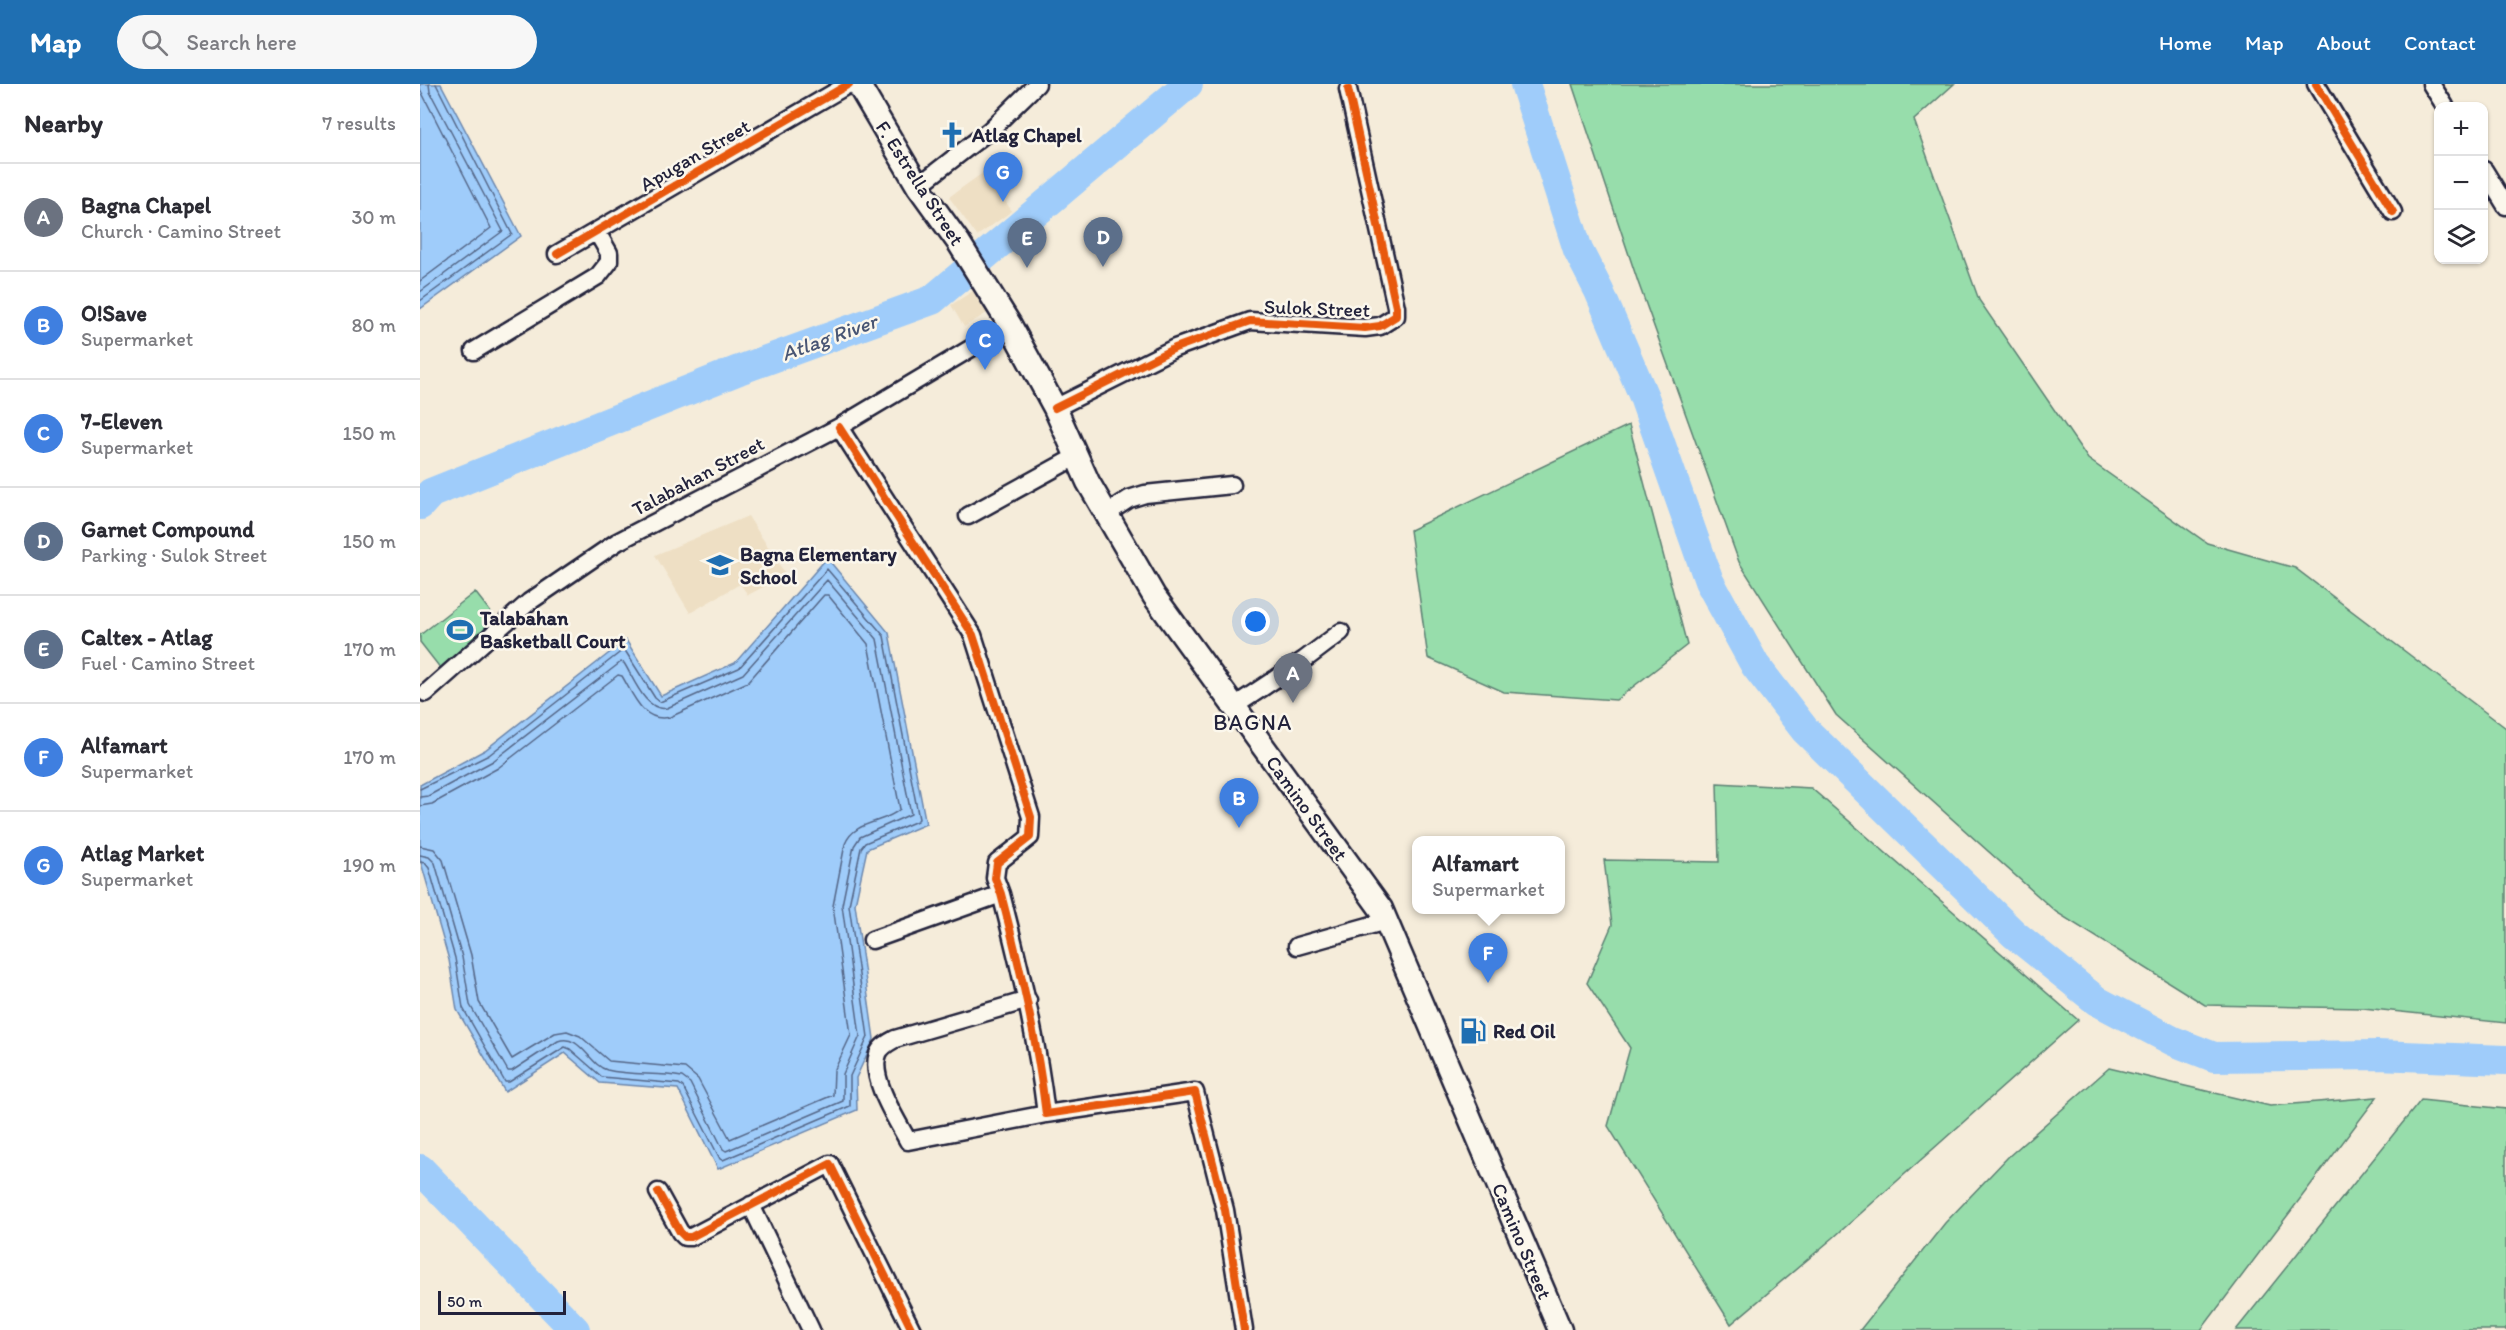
<!DOCTYPE html>
<meta charset="utf-8">
<style>
body{margin:0;font-family:Itim,sans-serif;background:#f7f7f7;color:#2b2b33}
.controls{position:absolute;right:18px;top:18px;display:grid;overflow:hidden;border-radius:12px;box-shadow:0 2px 4px #0004}
.controls button{width:54px;height:54px;display:grid;place-items:center;padding:0;border:0;border-bottom:2px solid #e1e1e2;background:#fff;color:#2b2b33;font:30px sans-serif}
.scale{position:absolute;left:18px;bottom:15px;width:128px;box-sizing:border-box;padding-left:6px;border:3px solid #22223b;border-top:0;font-size:16px;line-height:21px;white-space:nowrap;color:#22223b;-webkit-text-stroke:4px #fbf7ec;paint-order:stroke}
.you{position:absolute;left:836px;top:538px;width:21px;height:21px;margin:-15px;border:4px solid #fff;border-radius:50%;background:#1a73e8;box-shadow:0 0 0 9px #1a73e833}
.badge{display:grid;place-items:center;width:39px;height:39px;border-radius:50%;background:#1f6fb2;color:#fff;font-size:20px;font-weight:700}
.pin{position:absolute;translate:-50% -50px;filter:drop-shadow(0 2px 3px #0008)}
.pin::after{content:'';position:absolute;top:32px;width:21px;height:18px;background:inherit;clip-path:polygon(0 0,100% 0,50% 100%)}
.popup{position:absolute;left:992px;top:752px;width:153px;height:78px;box-sizing:border-box;display:grid;place-content:center;border-radius:12px;background:#fff;filter:drop-shadow(0 2px 4px #0005);font-size:20px;white-space:nowrap;color:#7c7c81}
.popup b{font-size:22px;color:#2b2b33}
.popup::after{content:'';position:absolute;left:50%;top:100%;margin-left:-12px;border:12px solid transparent;border-top-color:#fff}
.list{margin:0;padding:0;list-style:none}
h2{display:flex;justify-content:space-between;align-items:center;height:78px;margin:0;padding:0 24px;font-size:26px}
h2 small{font-size:20px;font-weight:400;color:#7c7c81}
.list li{display:grid;grid-template-columns:39px 1fr auto;gap:18px;align-items:center;box-sizing:border-box;height:108px;padding:0 24px;border-top:2px solid #e1e1e2}
.list b{display:block;font-size:22px;white-space:nowrap}
.list p{margin:0;font-size:20px;white-space:nowrap;color:#7c7c81}
.list em{font-size:20px;font-style:normal;color:#7c7c81}
.icon{flex:none;width:33px;height:33px;fill:none;stroke:currentColor;stroke-width:2;stroke-linecap:round;stroke-linejoin:round}
.map{position:relative;flex:none;width:2086px;height:1246px;overflow:hidden}
header{display:flex;align-items:center;gap:36px;box-sizing:border-box;height:84px;padding:0 30px;background:#1f6fb2;color:#fff}
header strong{font-size:28px}
nav{display:flex;gap:33px;margin-inline-start:auto;font-size:21px}
.search{width:420px;height:54px;background:#f7f7f7;display:flex;align-items:center;gap:15px;box-sizing:border-box;padding:0 21px;border-radius:33px;color:#7c7c81;font-size:22px}
main{display:flex}
aside{flex:1;background:#fff}
.map>svg:first-child{display:block}
.built{fill:#eedfc4}
.green{fill:#97ddab;stroke:#5c8073;stroke-width:1.5}
.water{fill:#9fccfa;stroke:#6d88ae;stroke-width:1.5}
.lines{fill:none;stroke-linecap:round;stroke-linejoin:round}
.shore{stroke:#546687;stroke-width:1.5}
.river{stroke:#9fccfa;stroke-width:30}
.street-casing{stroke:#22223b;stroke-width:21}
.secondary-casing{stroke:#22223b;stroke-width:27}
.street{stroke:#fbf7ec;stroke-width:16}
.secondary{stroke:#fbf7ec;stroke-width:22}
.cycleway-casing{stroke:#fbf7ec;stroke-width:11}
.cycleway{stroke:#e8590c;stroke-width:8}
.labels{text-anchor:middle;dominant-baseline:central;stroke-width:5;stroke-linejoin:round;paint-order:stroke}
.poi-label{font-size:20px;font-weight:bold;fill:#22223b;stroke:#fbf7ec;text-anchor:start}
.street-label{font-size:20px;fill:#22223b;stroke:#fbf7ec}
.water-label{font-size:21px;font-style:italic;fill:#485574;stroke:#fbf7ec}
.quarter-label{font-size:22px;letter-spacing:1.5px;fill:#22223b;stroke:#fbf7ec}
</style>
<header>
<strong>Map</strong>
<div class="search"><svg class="icon" aria-label="search" viewBox="0 0 24 24"><circle cx="10" cy="10" r="6"/><path d="M15 15l6 6"/></svg>Search here</div>
<nav><a>Home</a><a>Map</a><a>About</a><a>Contact</a></nav>
</header>
<main>
<aside>
<h2>Nearby<small>7 results</small></h2>
<ul class="list">
<li><span class="badge" style="background:#6b7280">A</span><div><b>Bagna Chapel</b><p>Church · Camino Street</p></div><em>30 m</em></li>
<li><span class="badge" style="background:#3f7fe0">B</span><div><b>O!Save</b><p>Supermarket</p></div><em>80 m</em></li>
<li><span class="badge" style="background:#3f7fe0">C</span><div><b>7-Eleven</b><p>Supermarket</p></div><em>150 m</em></li>
<li><span class="badge" style="background:#5c6f8a">D</span><div><b>Garnet Compound</b><p>Parking · Sulok Street</p></div><em>150 m</em></li>
<li><span class="badge" style="background:#5c6f8a">E</span><div><b>Caltex - Atlag</b><p>Fuel · Camino Street</p></div><em>170 m</em></li>
<li><span class="badge" style="background:#3f7fe0">F</span><div><b>Alfamart</b><p>Supermarket</p></div><em>170 m</em></li>
<li><span class="badge" style="background:#3f7fe0">G</span><div><b>Atlag Market</b><p>Supermarket</p></div><em>190 m</em></li>
</ul>
</aside>
<div class="map">
<svg width="2086" height="1246" viewBox="0 0 2086 1246">
<rect width="100%" height="100%" fill="#f5ecda"/>
<filter id="ink" filterUnits="userSpaceOnUse"><feTurbulence type="fractalNoise" baseFrequency=".0167" numOctaves="2"/><feDisplacementMap in="SourceGraphic" scale="12" xChannelSelector="R" yChannelSelector="G"/><feConvolveMatrix kernelMatrix="1 2 1 2 8 2 1 2 1" color-interpolation-filters="sRGB"/></filter>
<g filter="url(#ink)">
<path class="built" d="M 564,88 L 592,127 L 557,152 L 529,113 Z
M 553,207 L 567,229 L 544,243 L 531,221 Z
M 328,432 L 366,491 L 328,511 L 320,500 L 270,529 L 235,471 Z"/>
<path class="green" d="M 1152,0 L 1534,0 L 1494,36 L 1559,216 L 1668,375 L 1787,459 L 1875,484 L 2086,644 L 2086,939 L 1943,924 L 1785,921 L 1636,828 L 1416,631 L 1319,478 L 1218,198 Z
M 1209,341 L 1267,561 L 1196,616 L 1084,608 L 1008,574 L 990,446 Z
M 55,508 L 80,540 L 21,585 L 0,558 L 0,551 Z
M 1297,699 L 1391,704 L 1658,936 L 1413,1154 L 1311,1240 L 1188,1042 L 1210,964 L 1167,899 L 1192,841 L 1184,776 L 1299,778 Z
M 1689,984 L 1850,1022 L 1957,1013 L 1781,1246 L 1440,1246 L 1525,1139 L 1588,1073 Z
M 2001,1016 L 2086,1025 L 2086,1246 L 1816,1246 Z"/>
<path class="water" d="M 0,0 L 21,0 L 101,152 L 0,225 Z
M 407,474 L 469,549 L 506,740 L 447,765 L 435,820 L 454,955 L 436,994 L 437,1026 L 298,1085 L 258,1005 L 180,999 L 145,969 L 85,1008 L 37,926 L 29,876 L 0,775 L 0,701 L 65,666 L 206,556 L 241,612 L 315,579 Z"/>
<g class="lines">
<path class="shore" d="M 0,5 L 71,144 L 0,197
M 0,208 L 83,147 L 10,8 L 9,0
M 0,217 L 92,150 L 16,0
M 0,705 L 69,671 L 203,566 L 206,568 L 235,614 L 240,618 L 319,584 L 407,485 L 464,552 L 499,735 L 497,737 L 445,759 L 441,764 L 429,821 L 448,953 L 430,992 L 430,1022 L 303,1076 L 300,1075 L 263,1003 L 259,1000 L 182,993 L 150,965 L 145,963 L 89,998 L 85,998 L 43,924 L 35,874 L 9,784 L 5,779 L 0,778
M 0,713 L 8,712 L 73,677 L 201,578 L 204,579 C 213,593 226,629 247,624 L 323,590 L 407,496 L 457,555 L 491,730 L 440,753 L 434,762 L 422,821 L 440,952 L 423,990 L 423,1017 L 306,1067 L 303,1065 L 270,999 L 262,993 C 238,988 211,992 187,986 C 169,981 160,949 138,957 L 92,987 L 88,987 L 50,921 L 42,873 L 15,779 L 9,773 L 0,771
M 0,722 L 12,720 L 78,684 L 198,591 L 202,592 C 213,610 223,640 250,633 L 328,598 L 404,511 L 408,511 L 448,560 L 480,725 C 465,740 434,736 425,760 L 413,822 L 431,951 L 414,987 L 413,1011 L 310,1055 L 278,995 L 265,984 L 189,977 L 160,952 L 147,947 L 135,949 L 92,975 L 59,918 L 51,871 L 23,776 L 14,765 L 0,762"/>
<path class="river" d="M 1105,0 L 1158,166 L 1179,207 L 1224,313 L 1289,497 L 1335,581 L 1385,646 L 1594,850 L 1677,917 L 1753,957 L 1794,973 L 1957,971 L 2086,976
M 0,421 L 11,409 L 319,286 L 512,216 L 768,0
M 0,1085 L 155,1246"/>
<g class="street-casing">
<path id="street" d="M 1896,0 L 1973,128
M 2011,0 L 2025,22
M 2064,86 L 2086,122
M 498,102 L 570,46 L 617,0
M 137,170 L 429,0
M 54,267 L 178,192 L 189,178 L 189,169 L 177,148
M 635,324 L 755,264 L 830,237 L 945,244 L 960,242 L 976,232 L 976,223 L 928,5
M 419,343 L 553,551 L 611,733 L 610,753 L 577,779 L 575,794 L 581,810 C 600,883 617,955 626,1030 L 775,1008 L 805,1126 L 824,1246
M 686,430 L 709,415 L 725,410 L 812,401
M 548,432 L 657,372
M 6,609 L 109,518 L 197,458 L 419,343 L 590,241
M 813,623 L 884,576 L 921,548
M 452,856 L 581,810
M 877,862 L 966,837
M 608,916 L 475,955 C 468,959 461,962 458,970 C 449,994 477,1036 488,1057 L 626,1030
M 238,1108 L 260,1148 L 265,1153 L 271,1153 L 410,1080 L 492,1246
M 331,1121 L 391,1246"/>
</g>
<g class="secondary-casing">
<path id="secondary" d="M 438,0 L 498,102 L 539,159 L 590,241 L 635,324 L 668,398 L 734,512 L 961,825 L 1140,1246"/>
</g>
<use href="#street" class="street"/>
<use href="#secondary" class="secondary"/>
<g class="cycleway-casing">
<path id="cycleway" d="M 1896,0 L 1973,128
M 137,170 L 429,0
M 635,324 L 755,264 L 830,237 L 945,244 L 960,242 L 976,232 L 976,223 L 928,5
M 419,343 L 553,551 L 611,733 L 610,753 L 577,779 L 575,794 L 581,810 C 600,883 617,955 626,1030 L 775,1008 L 805,1126 L 824,1246
M 238,1108 L 260,1148 L 265,1153 L 271,1153 L 410,1080 L 492,1246"/>
</g>
<use href="#cycleway" class="cycleway"/>
</g>
</g>
<defs>
<g id="church-bare" transform="scale(2.07)"><path d="M-1.2-6h2.4v3.5h3.3v2.4h-3.3V6h-2.4V-.1h-3.3v-2.4h3.3Z" fill="#1f6fb2" stroke="#fbf7ec" stroke-width="2.5" paint-order="stroke"/></g>
<g id="school-bare" transform="scale(2.07)"><path d="M0-5L7-2L0 1L-7-2ZM-4 1L0 2.5L4 1V4Q0 6-4 4Z" fill="#1f6fb2" stroke="#fbf7ec" stroke-width="2.5" paint-order="stroke"/></g>
<g id="stadium-bare" transform="scale(2.07)"><path d="M0-5a6.5 5 0 1 0 0 10a6.5 5 0 1 0 0-10ZM-3.5-1.8h7v3.6h-7Z" fill="#1f6fb2" stroke="#fbf7ec" stroke-width="2.5" paint-order="stroke"/></g>
<g id="fuel-bare" transform="scale(2.07)"><path d="M-5.5-6h7V0h2V4h1.3V-2.5L3-4.5l.8-.8L6-3V5H2.5V1h-1V6h-7ZM-4.2-4.7v3.2H.2V-4.7Z" fill="#1f6fb2" stroke="#fbf7ec" stroke-width="2.5" paint-order="stroke"/></g>
</defs>
<g fill-rule="evenodd">
<use href="#church-bare" x="532" y="51"/>
<use href="#school-bare" x="300" y="481"/>
<use href="#stadium-bare" x="40" y="546"/>
<use href="#fuel-bare" x="1053" y="947"/>
</g>
<g class="labels">
<g class="poi-label">
<text x="552" y="51">Atlag Chapel</text>
<text x="320" y="470">Bagna Elementary<tspan x="320" dy="23">School</tspan></text>
<text x="60" y="534">Talabahan<tspan x="60" dy="23">Basketball Court</tspan></text>
<text x="1073" y="947">Red Oil</text>
</g>
<g class="street-label">
<text transform="translate(275 71) rotate(-30)">Apugan Street</text>
<text transform="translate(500 99) rotate(57)">F. Estrella Street</text>
<text transform="translate(897 224) rotate(2)">Sulok Street</text>
<text transform="translate(278 392) rotate(-28)">Talabahan Street</text>
<text transform="translate(887 724) rotate(54)">Camino Street</text>
<text transform="translate(1102 1157) rotate(67)">Camino Street</text>
</g>
<g class="water-label">
<text transform="translate(409 253) rotate(-20)">Atlag River</text>
</g>
<g class="quarter-label">
<text x="833" y="638">BAGNA</text>
</g>
</g>
</svg>
<div class="controls">
<button>+</button>
<button>−</button>
<button><svg class="icon" aria-label="layers" viewBox="0 0 24 24"><path d="M12 4l9 5-9 5-9-5zM3 14l9 5 9-5"/></svg></button>
</div>
<div class="scale">50 m</div>
<div class="you"></div>
<div class="pin badge" style="left:873px;top:619px;background:#6b7280">A</div>
<div class="pin badge" style="left:819px;top:744px;background:#3f7fe0">B</div>
<div class="pin badge" style="left:565px;top:286px;background:#3f7fe0">C</div>
<div class="pin badge" style="left:683px;top:183px;background:#5c6f8a">D</div>
<div class="pin badge" style="left:607px;top:184px;background:#5c6f8a">E</div>
<div class="pin badge" style="left:1068px;top:899px;background:#3f7fe0">F</div>
<div class="popup"><b>Alfamart</b>Supermarket</div>
<div class="pin badge" style="left:583px;top:118px;background:#3f7fe0">G</div>
</div>
</main>
